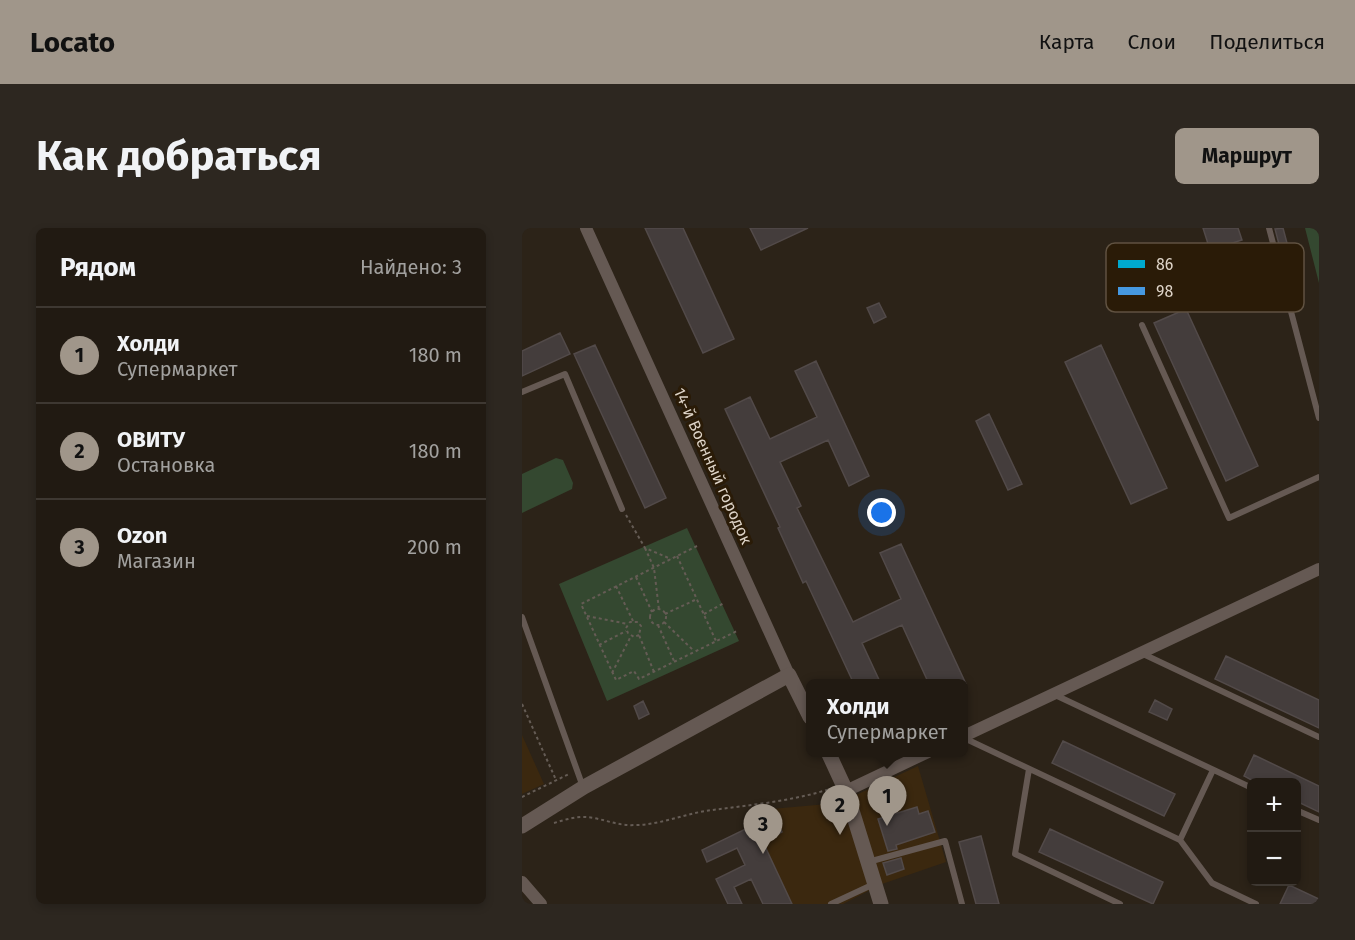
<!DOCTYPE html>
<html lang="ru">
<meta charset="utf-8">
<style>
body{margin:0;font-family:"Fira Sans",sans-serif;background:#2d2720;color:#f1f3f6}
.controls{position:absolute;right:18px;bottom:18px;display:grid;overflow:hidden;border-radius:9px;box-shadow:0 3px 9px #0003}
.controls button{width:54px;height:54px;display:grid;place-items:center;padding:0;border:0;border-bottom:2px solid #3e3832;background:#211a12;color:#f1f3f6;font:30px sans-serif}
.you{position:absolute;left:360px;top:285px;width:21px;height:21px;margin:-15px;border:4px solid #fff;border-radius:50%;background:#1a73e8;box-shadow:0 0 0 9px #1a73e833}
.badge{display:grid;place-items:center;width:39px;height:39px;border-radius:50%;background:#a0968a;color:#111;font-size:20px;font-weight:700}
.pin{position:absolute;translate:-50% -50px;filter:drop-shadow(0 2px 3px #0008)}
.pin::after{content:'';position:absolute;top:32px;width:21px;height:18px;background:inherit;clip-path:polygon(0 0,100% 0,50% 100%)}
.popup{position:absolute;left:284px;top:451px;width:162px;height:78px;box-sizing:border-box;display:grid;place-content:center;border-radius:9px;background:#211a12;filter:drop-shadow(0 2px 4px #0005);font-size:20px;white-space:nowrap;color:#a2a19f}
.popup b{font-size:22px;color:#f1f3f6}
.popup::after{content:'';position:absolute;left:50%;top:100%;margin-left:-12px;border:12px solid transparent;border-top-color:#211a12}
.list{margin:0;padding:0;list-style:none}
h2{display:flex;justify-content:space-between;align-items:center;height:78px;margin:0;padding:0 24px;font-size:26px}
h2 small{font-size:20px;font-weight:400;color:#a2a19f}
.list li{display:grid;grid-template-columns:39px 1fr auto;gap:18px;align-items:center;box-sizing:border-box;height:96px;padding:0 24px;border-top:2px solid #3e3832}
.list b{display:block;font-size:22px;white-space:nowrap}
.list p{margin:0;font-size:20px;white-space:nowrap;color:#a2a19f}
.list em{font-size:20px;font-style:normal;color:#a2a19f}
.map{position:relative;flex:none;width:797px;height:676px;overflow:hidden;border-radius:9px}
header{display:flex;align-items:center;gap:36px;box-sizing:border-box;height:84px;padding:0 30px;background:#a0968a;color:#111}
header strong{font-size:28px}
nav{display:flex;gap:33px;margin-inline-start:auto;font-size:21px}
.intro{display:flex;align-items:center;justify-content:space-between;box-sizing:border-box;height:144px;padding:0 36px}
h1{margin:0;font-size:42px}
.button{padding:15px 27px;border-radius:9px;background:#a0968a;color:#111;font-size:21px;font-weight:700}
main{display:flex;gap:36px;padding:0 36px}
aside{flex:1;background:#211a12;border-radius:9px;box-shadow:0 3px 9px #0003}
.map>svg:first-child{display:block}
.built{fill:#3b280f}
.green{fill:#344830}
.building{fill:#443d3c;stroke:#524a49;stroke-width:1.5}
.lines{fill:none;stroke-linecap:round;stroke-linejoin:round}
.path{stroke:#655c55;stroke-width:2;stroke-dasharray:3 3;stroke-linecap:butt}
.service{stroke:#655953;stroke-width:6}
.minor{stroke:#655953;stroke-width:12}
.tertiary{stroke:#655953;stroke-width:15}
.labels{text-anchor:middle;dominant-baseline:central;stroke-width:6;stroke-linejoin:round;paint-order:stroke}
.street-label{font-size:16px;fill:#ded4c8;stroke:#2a1b07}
.key{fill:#2a1b07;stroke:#605241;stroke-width:1.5}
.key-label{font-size:16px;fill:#ded4c8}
</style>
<header>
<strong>Locato</strong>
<nav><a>Карта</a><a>Слои</a><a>Поделиться</a></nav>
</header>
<div class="intro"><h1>Как добраться</h1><a class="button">Маршрут</a></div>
<main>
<aside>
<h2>Рядом<small>Найдено: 3</small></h2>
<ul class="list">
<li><span class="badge">1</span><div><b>Холди</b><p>Супермаркет</p></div><em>180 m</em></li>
<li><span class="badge">2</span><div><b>ОВИТУ</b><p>Остановка</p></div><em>180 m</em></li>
<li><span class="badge">3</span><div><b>Ozon</b><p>Магазин</p></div><em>200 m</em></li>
</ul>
</aside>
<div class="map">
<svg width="797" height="676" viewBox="0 0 797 676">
<rect width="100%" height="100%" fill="#2c2318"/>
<path class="built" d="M 0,507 L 22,556 L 0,566 Z
M 396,538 L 424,634 L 360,656 L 321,676 L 241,676 L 215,620 L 185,634 L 180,622 L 227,599 L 225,593 L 249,581 L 317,575 Z"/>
<path class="green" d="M 783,0 L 797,0 L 797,55 Z
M 34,230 L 41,232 L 51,255 L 50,261 L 0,285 L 0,246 Z
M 165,300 L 217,413 L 85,473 L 37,356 Z"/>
<path class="building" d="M 123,0 L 161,0 L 212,111 L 181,125 Z
M 228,0 L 286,0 L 239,22 Z
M 681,0 L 716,0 L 720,12 L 688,22 Z
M 761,0 L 780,72 L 772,74 L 753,1 Z
M 357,75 L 364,89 L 352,95 L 345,80 Z
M 664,81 L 736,238 L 704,253 L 632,95 Z
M 38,105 L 48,126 L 0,148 L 0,123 Z
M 73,117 L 144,270 L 123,280 L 52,126 Z
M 579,117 L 645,260 L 609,276 L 543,134 Z
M 294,133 L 347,248 L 327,258 L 306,212 L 258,234 L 279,278 L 275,280 L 331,394 L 379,371 L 358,325 L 379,316 L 444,456 L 407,456 L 380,397 L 340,415 L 359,456 L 332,456 L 284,353 L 281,355 L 256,300 L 258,299 L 203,181 L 228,169 L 248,211 L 295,189 L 273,143 Z
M 467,186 L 500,256 L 486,262 L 454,193 Z
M 704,428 L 797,472 L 797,500 L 693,451 Z
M 633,472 L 650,481 L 645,492 L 627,484 Z
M 121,473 L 127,486 L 117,491 L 112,478 Z
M 541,513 L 653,566 L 642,588 L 530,535 Z
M 732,527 L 797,558 L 797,584 L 774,573 L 774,555 L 735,555 L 722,548 Z
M 395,579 L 397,586 L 406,583 L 413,604 L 374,617 L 375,621 L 366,623 L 356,591 Z
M 249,581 L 260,604 L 241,614 L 270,676 L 241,676 L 229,651 L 212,659 L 220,676 L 206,676 L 194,651 L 223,637 L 215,620 L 185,634 L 180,622 L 228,599 L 225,593 Z
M 528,601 L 641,654 L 631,676 L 517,624 Z
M 459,608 L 477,676 L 454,676 L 437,614 Z
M 379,630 L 382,641 L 365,647 L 361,635 Z
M 767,657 L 797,671 L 797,676 L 758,676 Z"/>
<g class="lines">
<path class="path" d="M 104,287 L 123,320 L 149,331
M 175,318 L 59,376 L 94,452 L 112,443 L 117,451 L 215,403
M 123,320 L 132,340 L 137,382
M 155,328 L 194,413
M 114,349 L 130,384
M 94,358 L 111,393
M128 389a8 8 0 1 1 16 0a8 8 0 1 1-16 0Z
M 143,386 L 175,371
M 182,386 L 202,375
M 65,388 L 106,396
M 142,394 L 172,423
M 136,397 L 152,433
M 117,407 L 112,409 L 106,405 L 104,400 L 108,394 L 116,394 L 119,398 L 117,407 L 132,444
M 77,417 L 104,403
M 90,445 L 109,408
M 0,476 L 34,552
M 0,569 L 47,546
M 32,595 C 45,591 58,587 72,590 C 87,593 98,598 113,597 C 139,597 164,585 190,582 C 229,577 270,573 308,561"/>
<path class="service" d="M 747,0 L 797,190
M 620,97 L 707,290 L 797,249
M 0,164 L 43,146 L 100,281
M 0,389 L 61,559
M 619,425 L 797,509
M 531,466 L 730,560
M 442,510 L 658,612 L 690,655 L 734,676
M 507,541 L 493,626 L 598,676
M 774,582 L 797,592
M 658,612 L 691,542
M 346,634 L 423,613 L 440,676
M 309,676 L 352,656"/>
<path class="minor" d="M 64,0 L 267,447
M 442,508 L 797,341
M 324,563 L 406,524
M 0,654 L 19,676"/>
<path class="tertiary" d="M 306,524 L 324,563 L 359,676
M 0,598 L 62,559 L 267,447 L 288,489"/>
</g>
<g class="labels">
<g class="street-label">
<text transform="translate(191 238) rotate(66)">14-й Военный городок</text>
</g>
</g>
<rect x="584" y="15" width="198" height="69" rx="9" class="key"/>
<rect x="596" y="32" width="27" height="8" fill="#00a9ce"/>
<rect x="596" y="59" width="27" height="8" fill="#4699e1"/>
<g class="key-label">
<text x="634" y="42">86</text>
<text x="634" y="69">98</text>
</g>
</svg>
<div class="controls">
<button>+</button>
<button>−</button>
</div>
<div class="you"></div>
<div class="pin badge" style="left:365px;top:598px">1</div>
<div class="popup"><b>Холди</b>Супермаркет</div>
<div class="pin badge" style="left:318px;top:607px">2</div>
<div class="pin badge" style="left:241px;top:626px">3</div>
</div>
</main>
